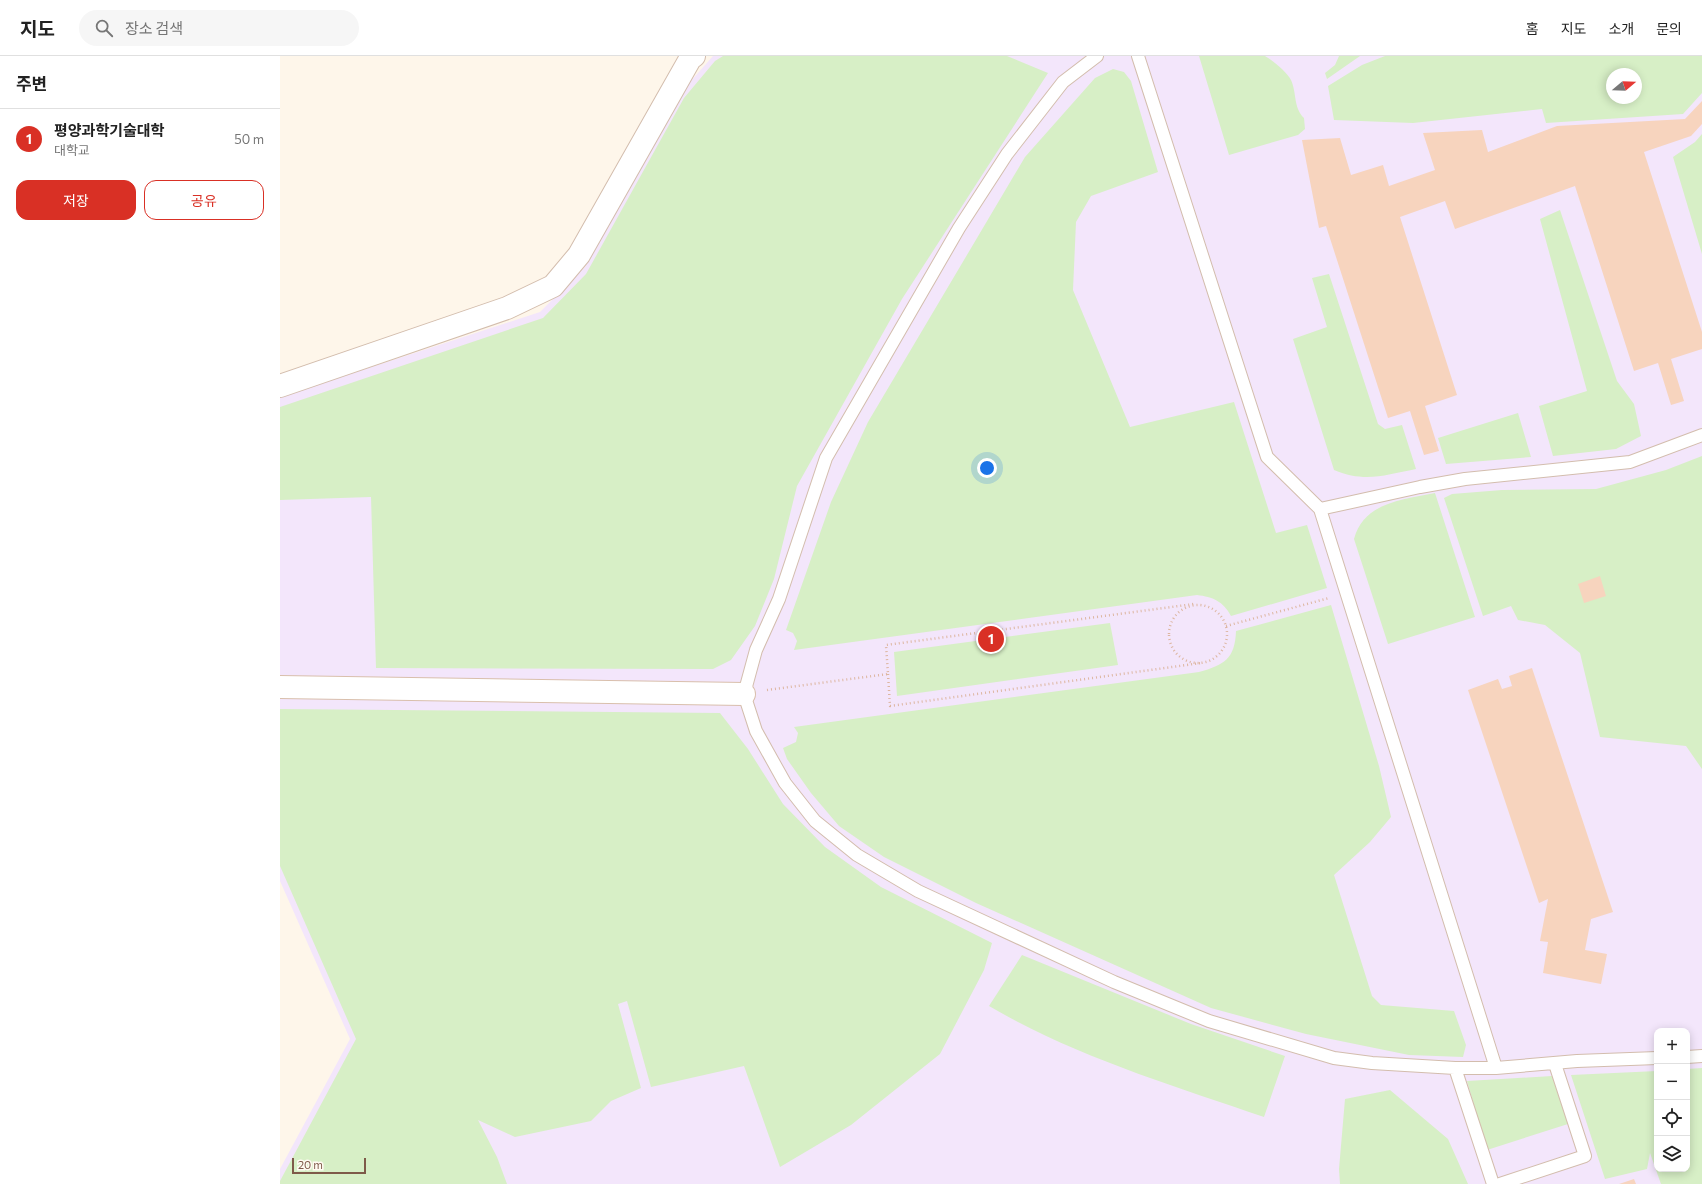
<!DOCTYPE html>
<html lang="ko">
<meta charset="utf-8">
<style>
body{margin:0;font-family:Commissioner,"Noto Sans KR",sans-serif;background:#f6f6f6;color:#222}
.controls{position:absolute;right:12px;bottom:12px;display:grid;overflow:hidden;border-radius:8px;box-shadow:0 2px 10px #0003}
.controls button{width:36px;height:36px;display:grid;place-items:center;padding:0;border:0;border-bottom:1px solid #e0e0e0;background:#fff;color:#222;font:20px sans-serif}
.compass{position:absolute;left:1326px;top:12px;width:36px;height:36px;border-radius:50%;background:#fff;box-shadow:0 2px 10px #0003;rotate:71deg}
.scale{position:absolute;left:12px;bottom:10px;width:74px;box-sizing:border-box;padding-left:4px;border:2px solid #7e5a49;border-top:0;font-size:11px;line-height:14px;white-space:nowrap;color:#7e5a49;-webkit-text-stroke:3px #fffaf2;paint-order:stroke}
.you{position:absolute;left:707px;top:412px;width:14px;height:14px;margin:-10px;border:3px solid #fff;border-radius:50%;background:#1a73e8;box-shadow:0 0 0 6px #1a73e833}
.badge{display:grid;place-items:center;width:26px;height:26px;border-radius:50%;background:#d93025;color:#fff;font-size:13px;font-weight:700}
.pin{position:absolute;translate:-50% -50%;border:2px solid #fff;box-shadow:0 1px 4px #0006}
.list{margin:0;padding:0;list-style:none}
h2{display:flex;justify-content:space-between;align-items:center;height:52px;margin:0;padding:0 16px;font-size:17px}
h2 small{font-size:13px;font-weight:400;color:#767676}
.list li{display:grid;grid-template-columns:26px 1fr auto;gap:12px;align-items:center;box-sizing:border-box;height:60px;padding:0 16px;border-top:1px solid #e0e0e0}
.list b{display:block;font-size:15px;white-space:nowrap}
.list p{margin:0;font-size:13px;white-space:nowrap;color:#767676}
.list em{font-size:13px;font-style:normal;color:#767676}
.actions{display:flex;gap:8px;padding:12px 16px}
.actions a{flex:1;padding:9px 0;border:1px solid #d93025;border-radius:12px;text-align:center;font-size:14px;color:#d93025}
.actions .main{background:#d93025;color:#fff}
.icon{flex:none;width:22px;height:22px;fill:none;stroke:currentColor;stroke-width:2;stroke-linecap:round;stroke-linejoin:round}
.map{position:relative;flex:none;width:1422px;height:1128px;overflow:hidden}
header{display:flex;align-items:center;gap:24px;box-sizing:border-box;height:56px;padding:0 20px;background:#fff;border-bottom:1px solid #e0e0e0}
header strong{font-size:19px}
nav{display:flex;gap:22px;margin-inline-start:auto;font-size:14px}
.search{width:280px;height:36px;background:#f6f6f6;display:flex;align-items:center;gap:10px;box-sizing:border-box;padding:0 14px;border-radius:22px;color:#767676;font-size:15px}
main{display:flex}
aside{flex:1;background:#fff}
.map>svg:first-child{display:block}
.education{fill:#f3e6fb;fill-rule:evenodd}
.green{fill:#d7efc6;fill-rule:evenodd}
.building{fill:#f7d4be}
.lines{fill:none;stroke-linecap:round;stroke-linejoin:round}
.lane-casing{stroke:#d3bdad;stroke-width:14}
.street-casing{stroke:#d3bdad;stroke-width:24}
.secondary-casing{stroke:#d9bfac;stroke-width:24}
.path{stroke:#ddb6a0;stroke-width:2.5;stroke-dasharray:1 3;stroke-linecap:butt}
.lane{stroke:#fff;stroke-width:12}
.street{stroke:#fff;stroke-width:22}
.secondary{stroke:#fff;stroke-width:22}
</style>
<header>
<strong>지도</strong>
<div class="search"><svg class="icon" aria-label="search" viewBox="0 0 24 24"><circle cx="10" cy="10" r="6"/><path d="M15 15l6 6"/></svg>장소 검색</div>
<nav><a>홈</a><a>지도</a><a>소개</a><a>문의</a></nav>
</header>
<main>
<aside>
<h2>주변<small></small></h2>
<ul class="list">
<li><span class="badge">1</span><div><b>평양과학기술대학</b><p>대학교</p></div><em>50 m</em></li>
</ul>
<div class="actions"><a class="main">저장</a><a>공유</a></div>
</aside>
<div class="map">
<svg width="1422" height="1128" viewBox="0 0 1422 1128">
<rect width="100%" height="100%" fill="#fef6ea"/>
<path class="education" d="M 433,0 L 1422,0 L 1422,1128 L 0,1128 L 0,1113 L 70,983 L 0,825 L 0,341 L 260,256 L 305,211 L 402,35 ZM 1332,18 L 1356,18 L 1356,42 L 1332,42 ZM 1377,975 L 1407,975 L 1407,1113 L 1377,1113 Z"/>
<path class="green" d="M 443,0 L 727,0 L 768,17 L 622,243 L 517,430 L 494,523 L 475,570 L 451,604 L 433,613 L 96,612 L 91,441 L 0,444 L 0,351 L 263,262 L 306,218 L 404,42 L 435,5 Z
M 919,0 L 985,0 C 992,4 1008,17 1011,24 C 1017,37 1013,51 1024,62 L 1025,73 L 1018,79 L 949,99 Z
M 1059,0 L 1080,0 L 1047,23 L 1045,17 L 1055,9 Z
M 1105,0 L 1422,0 L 1422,37 L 1403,58 L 1266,67 L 1262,53 L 1133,67 L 1054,64 L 1048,30 L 1082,9 ZM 1332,18 L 1356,18 L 1356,42 L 1332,42 Z
M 833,13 L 844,16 L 851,25 L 878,116 L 811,140 L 796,166 L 793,234 L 850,371 L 954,346 L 996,477 L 1027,469 L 1047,532 L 951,560 C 943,545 933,541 917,539 L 514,594 L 517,585 L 513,577 L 506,574 L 551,446 L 588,366 L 745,101 L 815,22 Z
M 1422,78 L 1422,198 L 1393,101 L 1415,86 Z
M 1280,154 L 1337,325 L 1354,348 L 1361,380 L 1336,393 L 1273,400 L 1259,350 L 1307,335 L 1260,163 Z
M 1049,218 L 1098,368 L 1105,373 L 1122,369 L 1136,413 C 1105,419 1085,427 1054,414 L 1013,283 L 1047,271 L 1032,222 Z
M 1238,357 L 1251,401 L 1166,408 L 1158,382 Z
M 1422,400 L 1422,713 L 1406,690 L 1320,681 L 1300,597 L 1265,569 L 1238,564 L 1231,550 L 1203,560 L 1164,442 L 1172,438 L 1222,434 L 1316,433 L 1386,414 Z
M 1155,437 L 1195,561 L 1108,588 L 1074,483 C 1084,446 1122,444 1155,437 Z
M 1051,549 L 1099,710 L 1111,761 L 1090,786 L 1054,819 L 1092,940 L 1101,949 L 1174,955 L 1186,989 L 1183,1001 L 1129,999 L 1026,978 L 931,952 L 696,847 L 604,801 L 559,770 L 531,737 L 507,703 L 503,692 L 516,686 L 518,677 L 514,671 L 919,616 C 944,609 955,603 956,575 Z
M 830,567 L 838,609 L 617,640 L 614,596 Z
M 0,653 L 440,657 L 468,693 L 503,748 L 545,791 L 601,831 L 712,887 L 704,914 L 660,998 L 571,1069 L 500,1111 L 464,1010 L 371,1031 L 347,945 L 338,948 L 361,1032 L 331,1045 L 311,1065 L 235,1081 L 198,1064 L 217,1101 L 227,1128 L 0,1128 L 0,1125 L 76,983 L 0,810 Z
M 742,899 L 911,968 L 1005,1000 L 984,1061 C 891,1029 794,1000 709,950 Z
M 1422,1012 L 1422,1128 L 1381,1128 L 1370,1097 L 1367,1113 L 1325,1123 L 1291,1019 L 1377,1015 L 1377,1113 L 1407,1113 L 1407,1013 Z
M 1272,1020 L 1288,1068 L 1207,1094 L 1187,1025 Z
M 1110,1034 L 1168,1083 L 1188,1128 L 1060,1128 L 1059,1113 L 1065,1043 Z"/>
<path class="building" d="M 1422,45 L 1422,68 L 1411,80 L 1364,96 L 1422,276 L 1422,293 L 1391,303 L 1404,345 L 1391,349 L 1378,307 L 1354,315 L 1295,130 L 1175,173 L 1165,145 L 1120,161 L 1177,339 L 1145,350 L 1159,395 L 1144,399 L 1130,355 L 1108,362 L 1046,170 L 1039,172 L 1022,84 L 1060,82 L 1071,119 L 1103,109 L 1109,130 L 1155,114 L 1143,77 L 1202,74 L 1208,96 L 1277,70 L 1405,63 Z
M 1320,520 L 1326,540 L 1304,547 L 1298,528 Z
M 1252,612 L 1333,856 L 1311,863 L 1305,894 L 1327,898 L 1321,928 L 1263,917 L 1268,886 L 1260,885 L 1268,843 L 1259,847 L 1188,634 L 1218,623 L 1222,633 L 1232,630 L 1229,620 Z
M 1354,1123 L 1356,1128 L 1339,1128 Z"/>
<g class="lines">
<g class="lane-casing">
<path id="lane" d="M 817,0 L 783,26 L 727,98 L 679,172 L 546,402 L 499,543 L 476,594 L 464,638 L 476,675 L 505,727 L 535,765 L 577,799 L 638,835 L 834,926 L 929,965 L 1054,1002 L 1092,1007 L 1175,1012 L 1216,1012 L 1297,1005 L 1377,1002
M 858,0 L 987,401 L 1040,453
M 1407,1001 L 1422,1000
M 1175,1012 L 1213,1128
M 1216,1012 L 1040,453 L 1140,431 L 1185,423 L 1350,406 L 1422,379
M 1220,1128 L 1305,1100 L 1275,1008"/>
</g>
<g class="street-casing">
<path id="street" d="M 0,330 L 227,252 L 273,230 L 299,199 L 410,3 L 414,0"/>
</g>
<g class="secondary-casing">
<path id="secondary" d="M 0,631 L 464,638"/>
</g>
<path class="path" d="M889 578a29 29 0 1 1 58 0a29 29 0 1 1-58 0Z
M 946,570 L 1049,542
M 608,618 L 610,650 L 921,607
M 487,634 L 608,618 L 606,589 L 914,548"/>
<use href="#lane" class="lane"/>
<use href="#street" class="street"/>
<use href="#secondary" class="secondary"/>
</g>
</svg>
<div class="controls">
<button>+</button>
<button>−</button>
<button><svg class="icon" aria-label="locate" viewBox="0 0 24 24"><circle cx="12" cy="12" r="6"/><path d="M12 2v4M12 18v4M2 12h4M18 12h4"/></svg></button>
<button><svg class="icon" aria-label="layers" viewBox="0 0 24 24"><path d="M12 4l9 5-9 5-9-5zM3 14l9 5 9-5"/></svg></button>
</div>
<svg class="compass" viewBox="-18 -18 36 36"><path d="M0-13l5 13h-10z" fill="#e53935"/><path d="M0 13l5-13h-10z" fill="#767676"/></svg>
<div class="scale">20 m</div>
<div class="you"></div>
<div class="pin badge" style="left:711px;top:583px">1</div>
</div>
</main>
